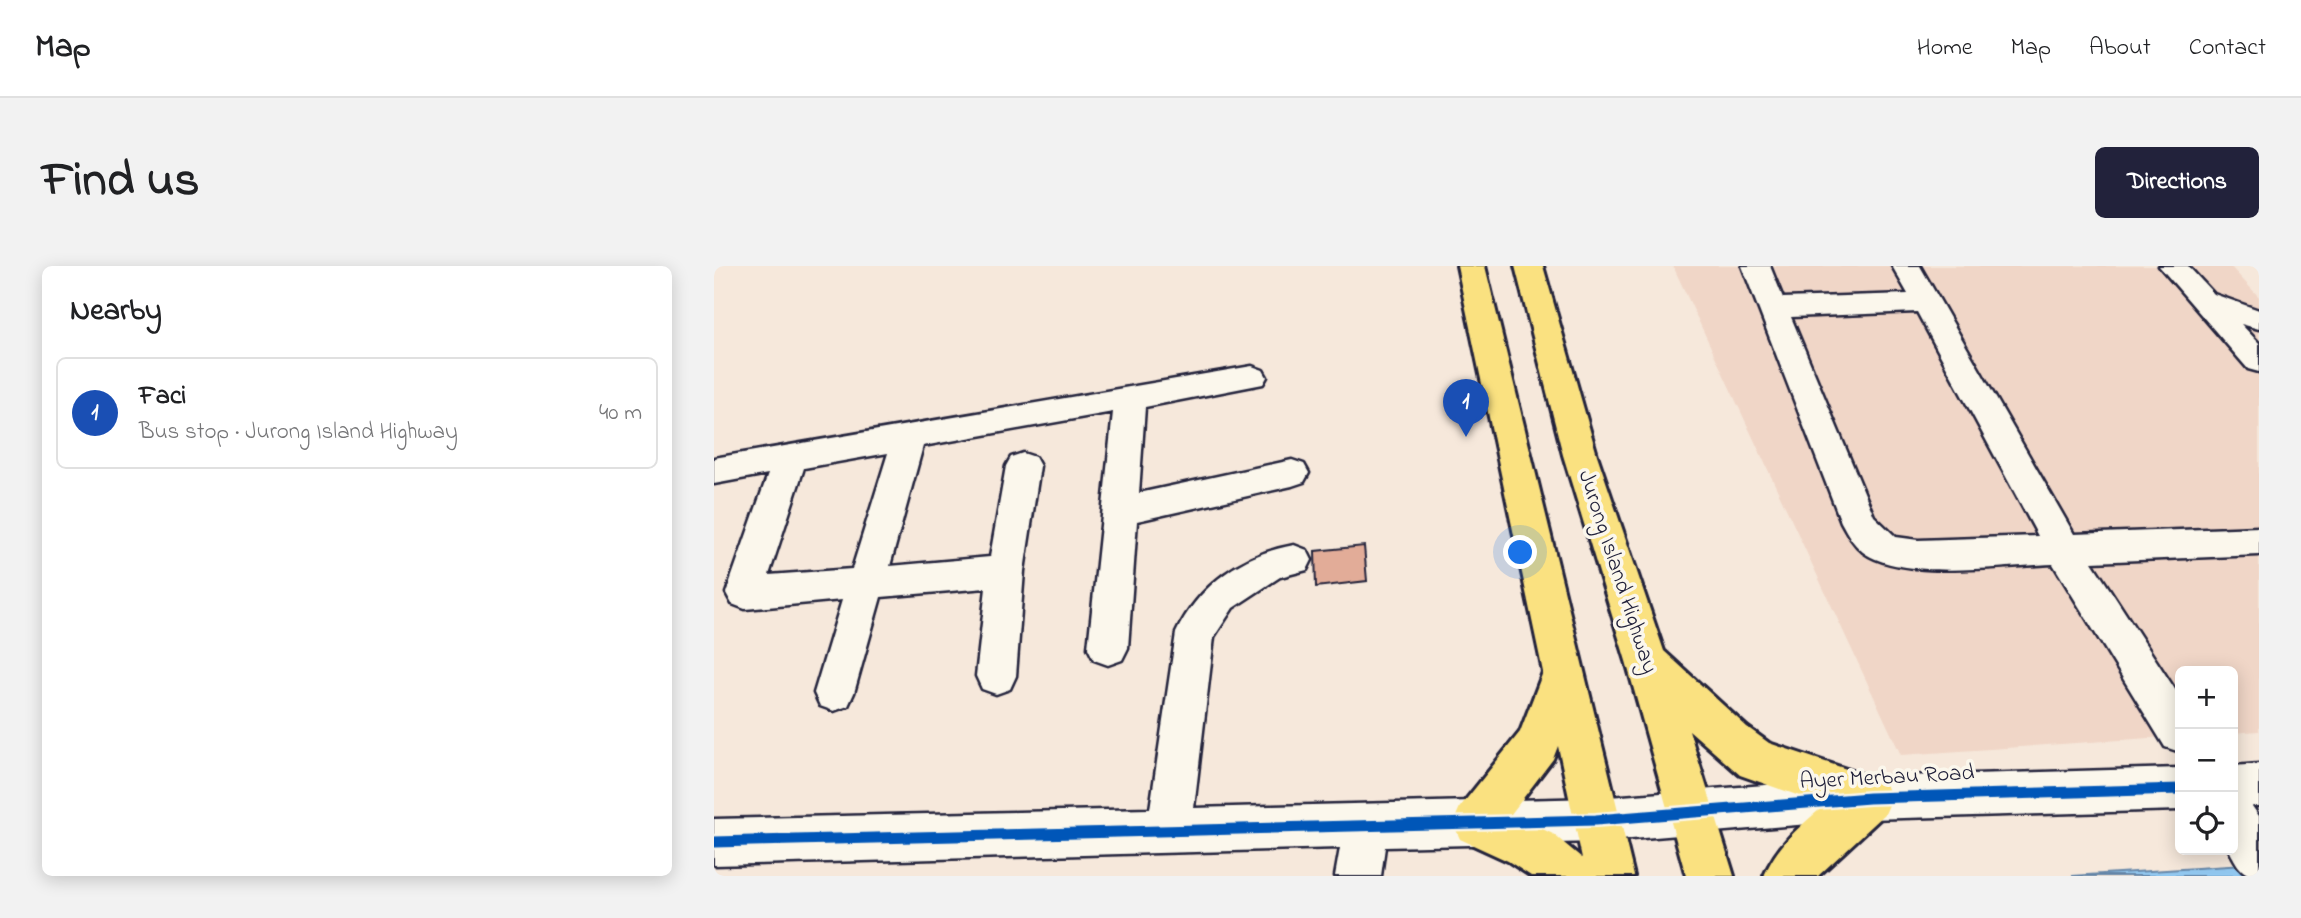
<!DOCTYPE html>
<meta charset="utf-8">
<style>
body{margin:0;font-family:"Indie Flower",sans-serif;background:#f2f2f2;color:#202124}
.controls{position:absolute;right:21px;bottom:21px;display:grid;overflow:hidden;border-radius:10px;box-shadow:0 4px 18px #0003}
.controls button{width:63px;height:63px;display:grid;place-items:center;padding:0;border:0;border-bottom:2px solid #e0e0e0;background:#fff;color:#202124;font:35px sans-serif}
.you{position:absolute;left:807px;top:287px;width:24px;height:24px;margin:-18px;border:5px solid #fff;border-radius:50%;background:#1a73e8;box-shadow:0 0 0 10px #1a73e833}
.badge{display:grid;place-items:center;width:46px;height:46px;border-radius:50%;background:#22223b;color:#fff;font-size:23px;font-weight:700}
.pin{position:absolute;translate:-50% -58px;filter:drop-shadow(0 2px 4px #0008)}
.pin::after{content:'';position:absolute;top:37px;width:24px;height:21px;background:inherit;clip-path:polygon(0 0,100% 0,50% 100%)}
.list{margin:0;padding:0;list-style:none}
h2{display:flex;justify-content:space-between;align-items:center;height:91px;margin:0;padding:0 28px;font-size:30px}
h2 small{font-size:23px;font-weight:400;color:#757577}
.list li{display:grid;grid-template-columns:46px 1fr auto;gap:21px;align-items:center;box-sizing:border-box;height:112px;margin:0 14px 14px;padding:0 14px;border:2px solid #e0e0e0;border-radius:10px}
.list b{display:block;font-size:26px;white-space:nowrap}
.list p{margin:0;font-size:23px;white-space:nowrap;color:#757577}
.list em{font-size:23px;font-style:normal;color:#757577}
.icon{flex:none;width:38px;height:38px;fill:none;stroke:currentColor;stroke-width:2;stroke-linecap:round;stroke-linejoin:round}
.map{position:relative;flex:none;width:1545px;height:610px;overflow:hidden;border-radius:10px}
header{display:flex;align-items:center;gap:42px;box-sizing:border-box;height:98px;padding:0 35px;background:#fff;border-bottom:2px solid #e0e0e0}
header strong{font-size:33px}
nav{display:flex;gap:38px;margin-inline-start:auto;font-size:24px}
.intro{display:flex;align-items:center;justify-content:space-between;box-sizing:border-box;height:168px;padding:0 42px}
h1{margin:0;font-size:49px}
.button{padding:18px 32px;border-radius:10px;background:#22223b;color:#fff;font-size:24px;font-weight:700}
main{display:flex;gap:42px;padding:0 42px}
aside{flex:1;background:#fff;border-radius:10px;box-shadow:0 4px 18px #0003}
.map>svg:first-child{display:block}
.built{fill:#f0d6c7}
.water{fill:#92c8f0;stroke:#6586a8;stroke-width:2}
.building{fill:#e2ac98;stroke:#22223b;stroke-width:2}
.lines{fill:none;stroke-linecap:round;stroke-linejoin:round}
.minor-casing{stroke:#22223b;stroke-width:5}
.major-casing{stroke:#22223b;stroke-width:6}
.minor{fill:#fbf7ec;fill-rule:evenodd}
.major{fill:#fae180;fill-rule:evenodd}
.cycleway-casing{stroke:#fbf7ec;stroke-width:16}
.cycleway{stroke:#0057b8;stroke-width:11}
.labels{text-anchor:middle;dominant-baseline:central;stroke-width:7;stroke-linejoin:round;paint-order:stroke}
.street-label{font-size:23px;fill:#22223b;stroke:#fbf7ec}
</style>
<header>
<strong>Map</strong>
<nav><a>Home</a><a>Map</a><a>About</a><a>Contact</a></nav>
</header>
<div class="intro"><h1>Find us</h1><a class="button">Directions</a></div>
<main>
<aside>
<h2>Nearby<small></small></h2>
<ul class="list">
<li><span class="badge" style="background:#1a4fb4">1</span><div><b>Faci</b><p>Bus stop · Jurong Island Highway</p></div><em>40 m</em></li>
</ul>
</aside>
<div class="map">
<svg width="1545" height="610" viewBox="0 0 1545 610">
<rect width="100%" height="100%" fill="#f6e8db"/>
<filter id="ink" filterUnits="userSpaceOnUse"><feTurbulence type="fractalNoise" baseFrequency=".0143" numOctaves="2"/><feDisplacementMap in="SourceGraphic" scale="14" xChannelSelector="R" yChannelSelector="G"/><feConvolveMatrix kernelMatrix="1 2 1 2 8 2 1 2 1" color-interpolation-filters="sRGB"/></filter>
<g filter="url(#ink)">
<path class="built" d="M 959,0 L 1516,0 L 1545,31 L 1545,465 L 1519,467 L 1519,405 L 1466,405 L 1466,470 L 1187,489 Z"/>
<path class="water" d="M 1545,598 L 1545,610 L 1358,610 Z"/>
<path class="building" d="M 650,280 L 653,315 L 602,321 L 601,285 Z"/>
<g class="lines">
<g class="minor-casing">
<path id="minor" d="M 1028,0 L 1056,0 L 1069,32 L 1194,28 L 1178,0 L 1206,0 L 1360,268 L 1545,261 L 1545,289 L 1378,296 L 1466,431 L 1466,486 L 1451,481 L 1339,298 C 1291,300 1188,315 1149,286 C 1139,278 1133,267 1127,256 ZM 1203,46 L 1324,270 L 1204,274 L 1182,271 L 1160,250 L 1077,51 Z
M 1445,0 L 1474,0 L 1500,28 L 1545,44 L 1545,63 L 1527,58 L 1545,77 L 1545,106 L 1534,103 Z
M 538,100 L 549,104 L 553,111 L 549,118 L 431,141 L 425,227 L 578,194 L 590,198 L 595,207 L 590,216 L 578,220 L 423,255 L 414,382 L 408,394 L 394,399 L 380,394 L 374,382 L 399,146 L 209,180 L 176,300 L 276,291 L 292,200 L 297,191 L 309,187 L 321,191 L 326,200 L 310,305 L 302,410 L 296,423 L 282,428 L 268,423 L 262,410 L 272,322 L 167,331 L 140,427 L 134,440 L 120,445 L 106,440 L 100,427 L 128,334 L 31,343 L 18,338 L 12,327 L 54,208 L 0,218 L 0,192 ZM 174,187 L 138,303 L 55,309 L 90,202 Z
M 580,279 L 593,284 L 598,294 L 593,304 L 566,311 L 519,342 L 500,371 L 480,542 L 882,532 L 1155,511 L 1466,502 L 1466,544 L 1155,553 L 882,576 L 671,581 L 667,610 L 621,610 L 626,582 L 0,599 L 0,553 L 436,543 L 462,367 C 485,319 528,288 580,279 Z
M 1545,498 L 1545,540 L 1538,540 L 1545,550 L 1545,610 C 1527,610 1523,598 1515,584 L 1519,584 L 1519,500 Z"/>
</g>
<g class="major-casing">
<path id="major" d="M 743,0 L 771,0 L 920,610 L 817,610 L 794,595 L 746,573 L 739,557 L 746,541 L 806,466 L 829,406 ZM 844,480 L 868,592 L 839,568 L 797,548 L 839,493 Z
M 801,0 L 829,0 L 883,189 L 950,385 L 1033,461 L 1055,477 L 1171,516 L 1178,532 L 1171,548 L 1104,610 L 1050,610 C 1063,579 1086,560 1111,539 L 1026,509 L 975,464 L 1020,610 L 972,610 L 912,395 L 849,189 Z"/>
</g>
<use href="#minor" class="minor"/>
<use href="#major" class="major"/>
<g class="cycleway-casing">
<path id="cycleway" d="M 0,576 L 882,554 L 1155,532 L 1466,523"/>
</g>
<use href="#cycleway" class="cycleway"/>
</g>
</g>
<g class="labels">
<g class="street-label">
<text transform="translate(903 306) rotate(72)">Jurong Island Highway</text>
<text transform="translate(1173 512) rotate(-3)">Ayer Merbau Road</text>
</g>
</g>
</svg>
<div class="controls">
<button>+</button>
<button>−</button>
<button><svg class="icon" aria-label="locate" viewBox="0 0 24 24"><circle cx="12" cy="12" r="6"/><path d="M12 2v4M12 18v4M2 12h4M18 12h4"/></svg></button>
</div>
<div class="you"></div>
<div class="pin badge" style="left:752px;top:171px;background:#1a4fb4">1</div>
</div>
</main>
